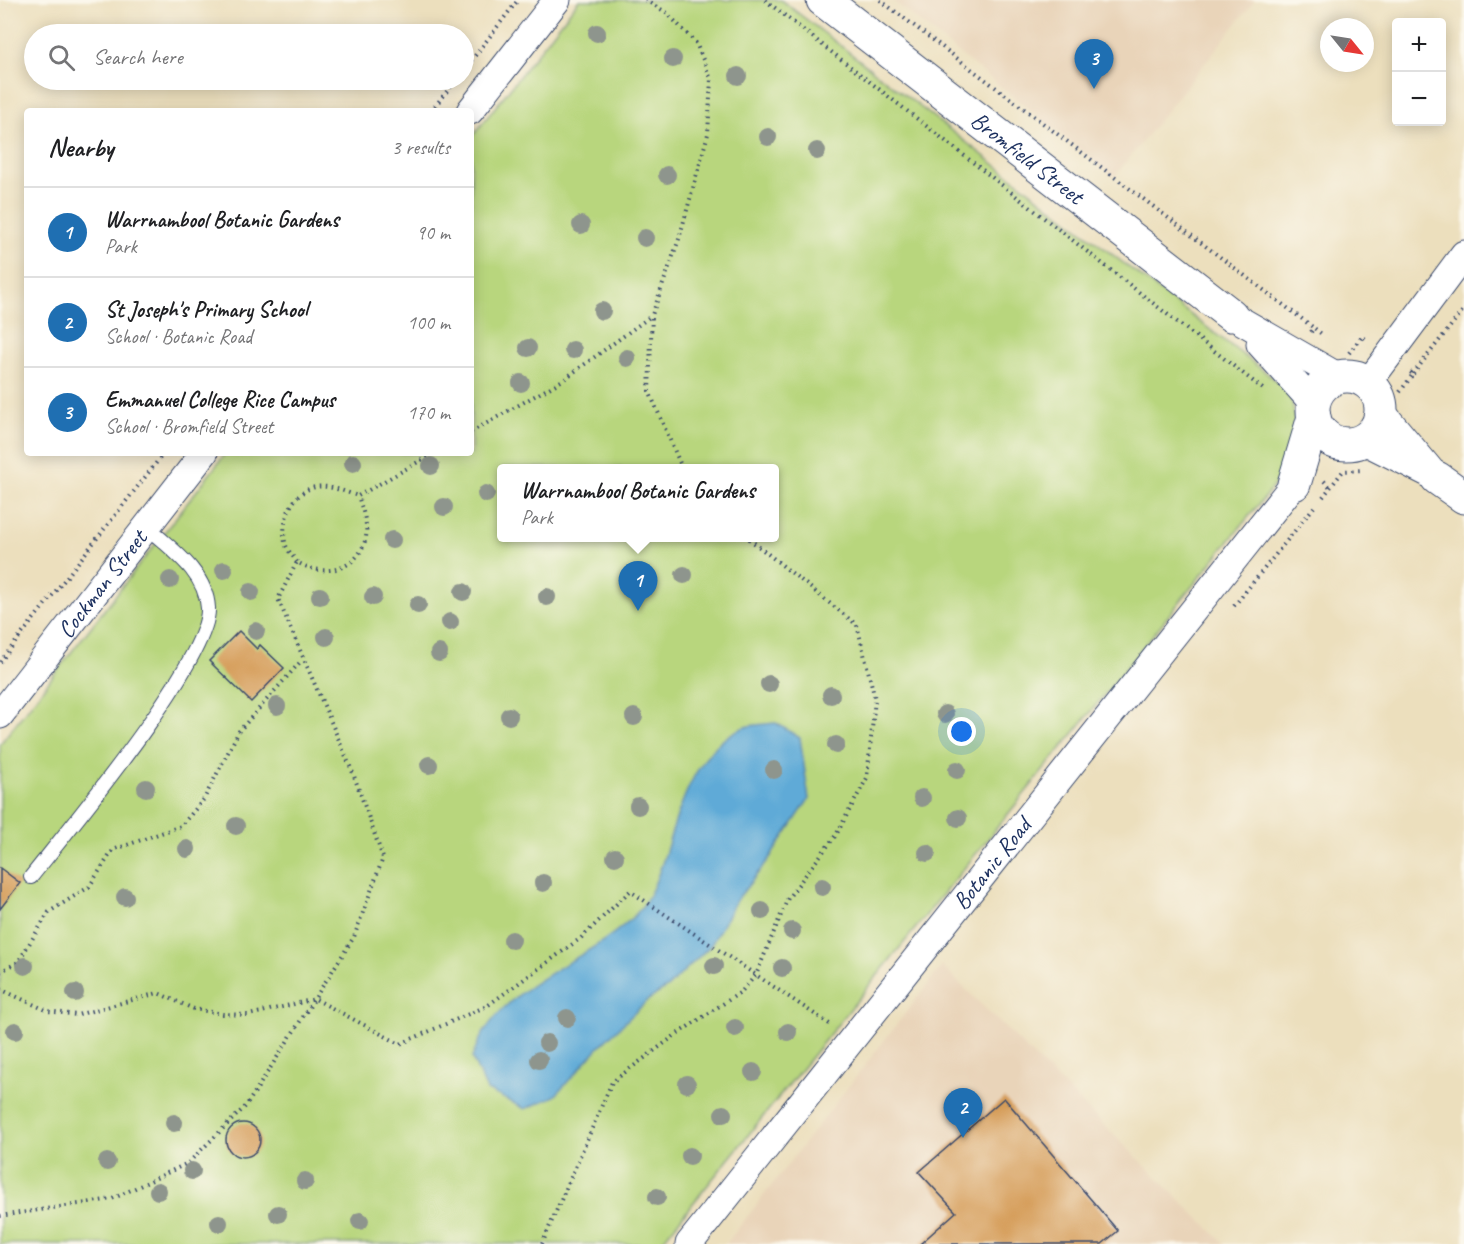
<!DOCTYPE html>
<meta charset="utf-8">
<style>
body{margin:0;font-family:Caveat,sans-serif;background:#f6f6f6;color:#202124}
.controls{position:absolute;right:18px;top:18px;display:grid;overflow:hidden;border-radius:6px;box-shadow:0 3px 15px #0003}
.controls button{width:54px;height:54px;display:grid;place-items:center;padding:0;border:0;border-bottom:2px solid #e0e0e0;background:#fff;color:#202124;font:30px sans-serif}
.compass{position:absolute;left:1320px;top:18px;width:54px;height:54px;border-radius:50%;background:#fff;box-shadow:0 3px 15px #0003;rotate:120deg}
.you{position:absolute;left:962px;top:732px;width:21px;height:21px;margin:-15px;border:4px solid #fff;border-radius:50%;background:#1a73e8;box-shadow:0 0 0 9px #1a73e833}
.badge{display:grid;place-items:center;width:39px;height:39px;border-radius:50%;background:#1f6fb2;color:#fff;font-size:20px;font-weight:700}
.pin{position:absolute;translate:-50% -50px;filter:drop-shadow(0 2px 3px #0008)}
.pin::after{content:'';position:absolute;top:32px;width:21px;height:18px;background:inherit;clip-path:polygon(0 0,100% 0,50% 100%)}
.popup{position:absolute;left:497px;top:464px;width:282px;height:78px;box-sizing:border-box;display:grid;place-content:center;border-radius:6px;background:#fff;filter:drop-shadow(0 2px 4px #0005);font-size:20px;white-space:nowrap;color:#757577}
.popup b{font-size:22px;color:#202124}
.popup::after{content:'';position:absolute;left:50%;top:100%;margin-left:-12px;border:12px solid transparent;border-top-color:#fff}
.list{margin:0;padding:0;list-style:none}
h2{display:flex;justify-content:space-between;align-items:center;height:78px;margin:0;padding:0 24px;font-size:26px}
h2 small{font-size:20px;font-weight:400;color:#757577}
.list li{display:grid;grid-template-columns:39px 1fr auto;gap:18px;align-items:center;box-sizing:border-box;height:90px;padding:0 24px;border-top:2px solid #e0e0e0}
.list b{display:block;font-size:22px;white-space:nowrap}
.list p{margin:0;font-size:20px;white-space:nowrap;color:#757577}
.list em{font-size:20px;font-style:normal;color:#757577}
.icon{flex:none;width:33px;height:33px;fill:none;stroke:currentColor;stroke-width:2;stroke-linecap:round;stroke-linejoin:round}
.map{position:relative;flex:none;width:1464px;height:1244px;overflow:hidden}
.search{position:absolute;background:#fff;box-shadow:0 3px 15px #0003;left:24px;top:24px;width:450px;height:66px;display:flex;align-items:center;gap:15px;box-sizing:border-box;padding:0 21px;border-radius:33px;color:#757577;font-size:22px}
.panel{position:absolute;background:#fff;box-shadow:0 3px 15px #0003;left:24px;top:108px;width:450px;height:348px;border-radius:6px}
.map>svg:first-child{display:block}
.built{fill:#e9d4b9}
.green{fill:#b8d67d;stroke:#6a826e;stroke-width:1.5;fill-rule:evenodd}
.water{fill:#5faad7;stroke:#3d6c9a;stroke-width:1.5}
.building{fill:#d59c59}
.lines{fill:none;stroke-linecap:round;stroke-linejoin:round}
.lane-casing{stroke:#3a496c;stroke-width:16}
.street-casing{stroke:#3a496c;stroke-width:29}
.secondary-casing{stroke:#3a496c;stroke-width:35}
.path{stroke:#3a496c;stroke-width:4;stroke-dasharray:1.5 4.5;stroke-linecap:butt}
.lane{stroke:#fff;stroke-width:14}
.street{stroke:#fff;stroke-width:27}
.secondary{stroke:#fff;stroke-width:33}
.tree{fill:#8e958d}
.labels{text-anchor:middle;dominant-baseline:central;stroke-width:5;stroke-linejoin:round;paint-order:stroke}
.street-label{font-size:24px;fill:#1b2f5e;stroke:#fbf7ec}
</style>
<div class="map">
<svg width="1464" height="1244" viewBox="0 0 1464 1244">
<rect width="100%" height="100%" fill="#fbf7ec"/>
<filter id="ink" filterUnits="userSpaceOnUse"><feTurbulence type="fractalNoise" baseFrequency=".0167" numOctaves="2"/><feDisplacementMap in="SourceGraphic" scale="12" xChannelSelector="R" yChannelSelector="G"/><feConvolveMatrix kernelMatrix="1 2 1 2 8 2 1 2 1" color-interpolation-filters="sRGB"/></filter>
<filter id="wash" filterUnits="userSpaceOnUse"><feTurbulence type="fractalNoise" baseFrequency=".008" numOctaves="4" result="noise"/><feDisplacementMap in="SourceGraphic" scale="24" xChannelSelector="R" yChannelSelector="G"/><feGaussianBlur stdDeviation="1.35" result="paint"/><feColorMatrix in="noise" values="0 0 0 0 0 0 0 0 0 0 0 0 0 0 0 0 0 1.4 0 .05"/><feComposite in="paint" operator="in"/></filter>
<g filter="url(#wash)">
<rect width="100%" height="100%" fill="#ecdfbd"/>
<path class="built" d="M 892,0 L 1255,0 L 1114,177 Z
M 942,966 L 1225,1244 L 726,1244 Z"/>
<path class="green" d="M 579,0 L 781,0 L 1286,388 C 1304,423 1290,443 1280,478 L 660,1244 L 0,1244 L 0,744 L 226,453 L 471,453 L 471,138 ZM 502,468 L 774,468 L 774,538 L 502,538 Z"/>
<path class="water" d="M 776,723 L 800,738 L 809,799 L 769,859 L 736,901 L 711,945 L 668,987 L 648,1000 L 600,1046 L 555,1096 L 525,1109 L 487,1090 L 472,1058 C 496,983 585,966 636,914 C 650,900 658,876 664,858 C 678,812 695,746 745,727 C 754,724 766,724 776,723 Z"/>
<g id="blocks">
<path class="building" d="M 239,631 L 257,649 L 260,645 L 284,668 L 251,702 L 209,661 Z
M 0,868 L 20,883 L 0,909 Z
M 1004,1098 L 1118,1231 L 1102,1244 L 920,1244 L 956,1212 L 919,1172 Z
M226 1140a17 17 0 1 1 34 0a17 17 0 1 1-34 0Z"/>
</g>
</g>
<g filter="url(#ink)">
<use href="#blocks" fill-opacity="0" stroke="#3a496c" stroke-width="1.5"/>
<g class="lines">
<g class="lane-casing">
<path id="lane" d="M 31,877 C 68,830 211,659 208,608 C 206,572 171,549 147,527"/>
</g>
<g class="street-casing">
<g id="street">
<path d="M 470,111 L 557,0"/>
<path d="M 1231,315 L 1339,377"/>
<path d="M 1260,344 L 1314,404"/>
<path d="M 1368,383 L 1464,254"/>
<path d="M 1381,411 L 1437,478"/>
<path d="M 1362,440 L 1428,473"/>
<path id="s1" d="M 0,715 L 204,453"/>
<path id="s2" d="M 689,1244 L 1294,484"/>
</g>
</g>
<g class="secondary-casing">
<g id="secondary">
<path id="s3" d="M 823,0 L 1231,315"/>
<circle cx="1347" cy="410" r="34"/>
<path d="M 1437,478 L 1464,497"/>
<path d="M 1294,484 L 1314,417"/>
</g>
</g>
<path class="path" d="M 645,0 L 666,12 L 696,43 L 711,79 L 708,134 L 679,239 L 652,315 L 649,391 L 682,468
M 765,0 L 1263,389
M 880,0 L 1314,328
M 464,70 L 518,0
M 431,111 L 456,80
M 1311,332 L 1314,328 L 1323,335
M 1349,353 L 1362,336 L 1368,341
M 1413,374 L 1464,309
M 1400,392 L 1413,374 L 1407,370
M 471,432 L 563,380 L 651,316
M 1324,481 L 1330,487
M 1323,497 L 1343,471 L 1363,470
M 297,562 C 293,556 286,549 285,542 C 281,522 291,494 312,488 C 326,483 345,492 358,496
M 1234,606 L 1314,507
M 0,662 L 164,453
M 0,972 L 18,962 L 49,912 L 89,887 L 113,850 L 181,826 L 204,799 L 239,731 L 302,660
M 0,989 L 48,1011 L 77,1015 L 158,993 L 194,1009 L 223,1014 L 249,1015 L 315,999 L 400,1044 L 487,1006 L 581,938 L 630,891 L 831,1025
M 0,1216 L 112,1199 L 188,1163 L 246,1106 L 354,937 L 383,858 L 353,773 L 278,599 L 297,562 C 323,578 359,571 366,537 C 368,523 362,509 358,496 L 434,453
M 542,1244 L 612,1082 L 677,1034 L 741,992 L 756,975 L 788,898 L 836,835 L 867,778 L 875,699 L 857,625 L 748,538"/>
<use href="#lane" class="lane"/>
<use href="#street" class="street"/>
<use href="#secondary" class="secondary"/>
</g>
<g class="tree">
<circle cx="597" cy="33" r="9"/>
<circle cx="673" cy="59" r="9"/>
<circle cx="738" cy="76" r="9"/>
<circle cx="768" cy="137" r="9"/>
<circle cx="817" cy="151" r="9"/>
<circle cx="667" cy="175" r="9"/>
<circle cx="581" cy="225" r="9"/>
<circle cx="645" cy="238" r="9"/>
<circle cx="602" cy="311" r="9"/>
<circle cx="528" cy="348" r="9"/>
<circle cx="573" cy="350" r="9"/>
<circle cx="627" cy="358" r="9"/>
<circle cx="521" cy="383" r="9"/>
<circle cx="353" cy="463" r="9"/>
<circle cx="431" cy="466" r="9"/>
<circle cx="486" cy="494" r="9"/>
<circle cx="444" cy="507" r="9"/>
<circle cx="392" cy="540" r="9"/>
<circle cx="224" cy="570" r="9"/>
<circle cx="684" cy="575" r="9"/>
<circle cx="170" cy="580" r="9"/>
<circle cx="251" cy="592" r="9"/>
<circle cx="463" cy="592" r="9"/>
<circle cx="320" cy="596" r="9"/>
<circle cx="373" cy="597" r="9"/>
<circle cx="547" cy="597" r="9"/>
<circle cx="418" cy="605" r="9"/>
<circle cx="450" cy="622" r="9"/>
<circle cx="256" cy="631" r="9"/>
<circle cx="326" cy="637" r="9"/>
<circle cx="439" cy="653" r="9"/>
<circle cx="769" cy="684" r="9"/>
<circle cx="831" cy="695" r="9"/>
<circle cx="277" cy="706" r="9"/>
<circle cx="945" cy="714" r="9"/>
<circle cx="509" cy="716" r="9"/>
<circle cx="634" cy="717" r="9"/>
<circle cx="836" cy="745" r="9"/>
<circle cx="429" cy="765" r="9"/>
<circle cx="774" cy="770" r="9"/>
<circle cx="957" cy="770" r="9"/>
<circle cx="146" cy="788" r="9"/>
<circle cx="922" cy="798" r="9"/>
<circle cx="638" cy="806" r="9"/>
<circle cx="958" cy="818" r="9"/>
<circle cx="236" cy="826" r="9"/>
<circle cx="187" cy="849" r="9"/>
<circle cx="927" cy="853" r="9"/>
<circle cx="615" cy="857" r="9"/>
<circle cx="543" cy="883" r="9"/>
<circle cx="822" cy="887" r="9"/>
<circle cx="125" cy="897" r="9"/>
<circle cx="762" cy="911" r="9"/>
<circle cx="792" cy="931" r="9"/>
<circle cx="512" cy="940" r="9"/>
<circle cx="25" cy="966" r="9"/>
<circle cx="714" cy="966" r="9"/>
<circle cx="782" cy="968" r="9"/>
<circle cx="75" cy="993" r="9"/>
<circle cx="567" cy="1018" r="9"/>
<circle cx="735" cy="1028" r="9"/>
<circle cx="15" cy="1031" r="9"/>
<circle cx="788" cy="1032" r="9"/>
<circle cx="547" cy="1043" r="9"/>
<circle cx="539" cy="1060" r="9"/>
<circle cx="753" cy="1072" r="9"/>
<circle cx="687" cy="1084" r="9"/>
<circle cx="723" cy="1114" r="9"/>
<circle cx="174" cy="1123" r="9"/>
<circle cx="690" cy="1156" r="9"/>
<circle cx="107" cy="1162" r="9"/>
<circle cx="192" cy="1171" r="9"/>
<circle cx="305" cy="1181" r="9"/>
<circle cx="158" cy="1191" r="9"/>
<circle cx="657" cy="1197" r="9"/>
<circle cx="278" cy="1214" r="9"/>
<circle cx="360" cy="1221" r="9"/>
<circle cx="219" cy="1223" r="9"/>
</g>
</g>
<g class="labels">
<g class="street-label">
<text stroke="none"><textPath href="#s3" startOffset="258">Bromfield Street</textPath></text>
<text stroke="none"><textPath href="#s1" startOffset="166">Cockman Street</textPath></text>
<text stroke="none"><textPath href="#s2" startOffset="486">Botanic Road</textPath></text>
</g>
</g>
</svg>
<div class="controls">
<button>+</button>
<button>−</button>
</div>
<svg class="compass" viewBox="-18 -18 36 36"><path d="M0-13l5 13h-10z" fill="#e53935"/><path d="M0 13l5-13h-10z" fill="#757577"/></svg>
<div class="you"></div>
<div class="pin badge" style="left:638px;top:611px">1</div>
<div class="popup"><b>Warrnambool Botanic Gardens</b>Park</div>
<div class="pin badge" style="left:963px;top:1138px">2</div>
<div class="pin badge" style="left:1094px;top:89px">3</div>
<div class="search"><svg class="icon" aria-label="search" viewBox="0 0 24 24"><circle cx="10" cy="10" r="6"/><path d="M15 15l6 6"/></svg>Search here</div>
<section class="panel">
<h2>Nearby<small>3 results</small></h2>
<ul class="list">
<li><span class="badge">1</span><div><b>Warrnambool Botanic Gardens</b><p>Park</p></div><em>90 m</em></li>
<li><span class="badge">2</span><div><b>St Joseph's Primary School</b><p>School · Botanic Road</p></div><em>100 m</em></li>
<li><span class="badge">3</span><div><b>Emmanuel College Rice Campus</b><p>School · Bromfield Street</p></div><em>170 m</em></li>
</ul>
</section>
</div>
